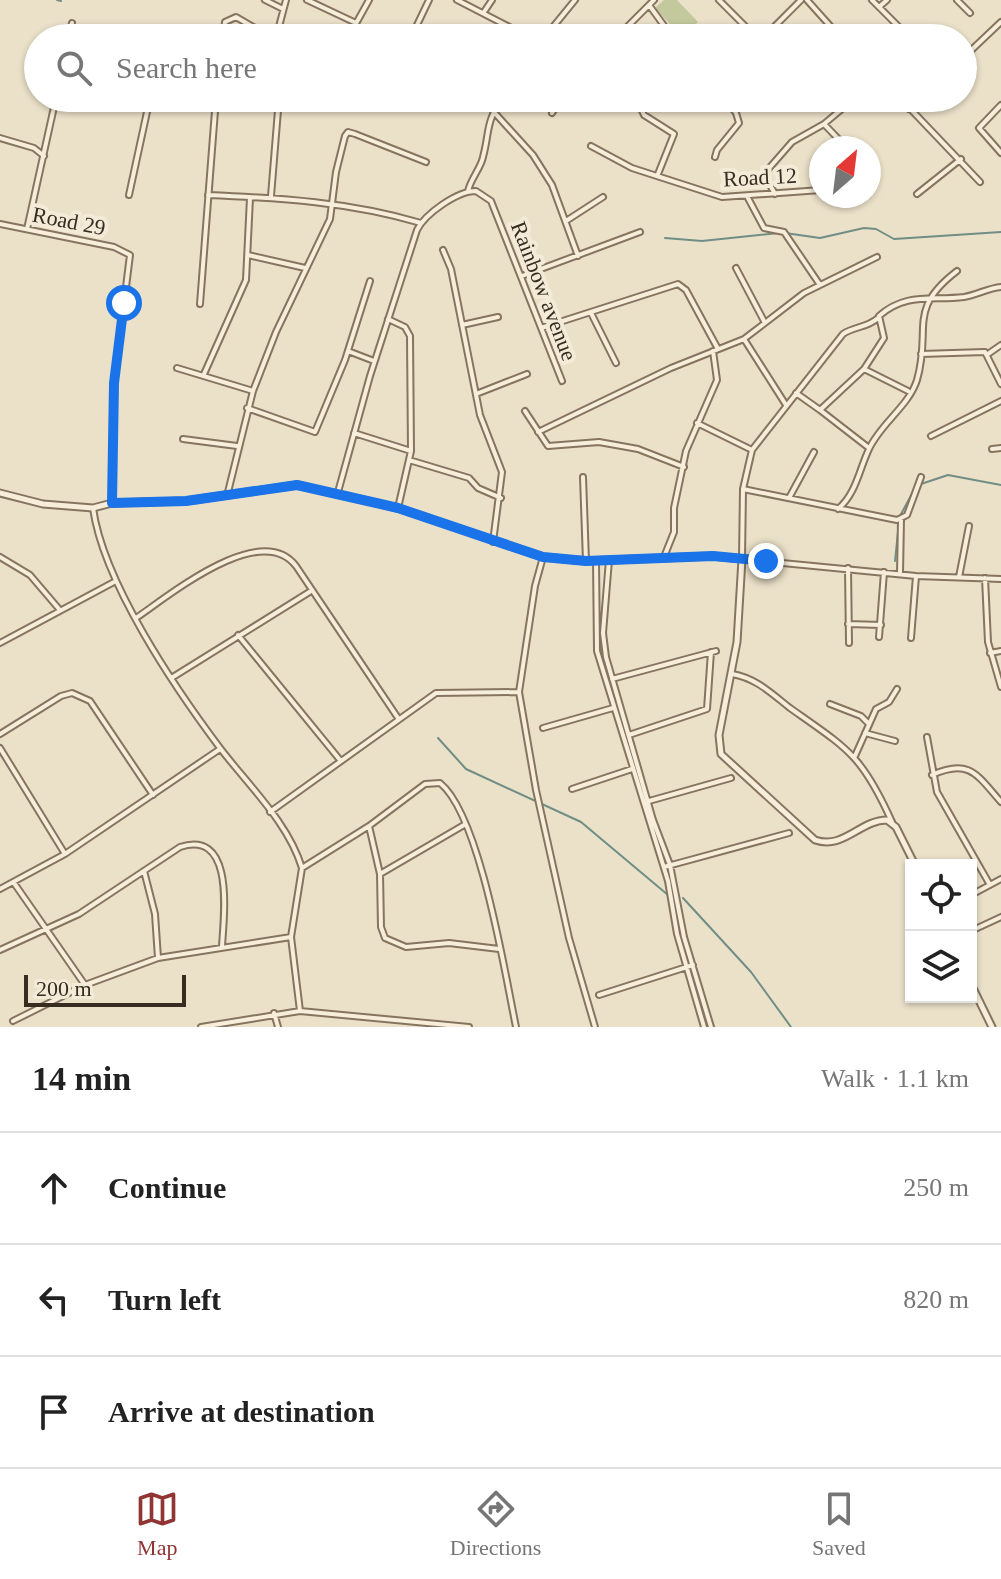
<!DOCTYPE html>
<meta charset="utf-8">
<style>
body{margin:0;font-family:"Times New Roman",serif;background:#f6f6f6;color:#222}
.controls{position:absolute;right:24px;bottom:24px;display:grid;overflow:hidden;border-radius:0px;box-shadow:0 2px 6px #0004}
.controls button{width:72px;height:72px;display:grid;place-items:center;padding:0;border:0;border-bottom:2px solid #e0e0e0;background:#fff;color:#222;font:40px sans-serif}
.compass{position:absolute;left:809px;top:136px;width:72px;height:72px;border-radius:50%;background:#fff;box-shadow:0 2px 6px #0004;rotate:28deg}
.scale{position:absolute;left:24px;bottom:20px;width:162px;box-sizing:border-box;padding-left:8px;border:4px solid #382c21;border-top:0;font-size:22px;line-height:28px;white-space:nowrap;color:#382c21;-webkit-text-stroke:6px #f3ebd8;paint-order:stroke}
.stop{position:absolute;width:24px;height:24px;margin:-18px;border:6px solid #1a73e8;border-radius:50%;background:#fff}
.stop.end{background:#1a73e8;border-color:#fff;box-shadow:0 2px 8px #0008}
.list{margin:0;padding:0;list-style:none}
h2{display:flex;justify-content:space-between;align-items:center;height:104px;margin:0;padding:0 32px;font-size:34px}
h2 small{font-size:26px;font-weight:400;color:#767676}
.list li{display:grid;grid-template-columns:52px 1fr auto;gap:24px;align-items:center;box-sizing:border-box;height:112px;padding:0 32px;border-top:2px solid #e0e0e0}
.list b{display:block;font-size:30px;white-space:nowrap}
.list em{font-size:26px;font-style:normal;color:#767676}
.icon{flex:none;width:44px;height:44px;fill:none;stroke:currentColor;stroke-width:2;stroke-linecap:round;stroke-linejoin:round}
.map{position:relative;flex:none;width:1001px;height:1027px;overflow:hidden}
.search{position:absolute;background:#fff;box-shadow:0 2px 6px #0004;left:24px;right:24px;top:24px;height:88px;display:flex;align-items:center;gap:20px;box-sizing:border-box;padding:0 28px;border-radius:44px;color:#767676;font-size:30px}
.sheet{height:440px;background:#fff}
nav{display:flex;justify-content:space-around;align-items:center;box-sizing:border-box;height:112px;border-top:2px solid #e0e0e0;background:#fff;font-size:22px;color:#767676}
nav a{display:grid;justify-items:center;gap:4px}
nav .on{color:#903434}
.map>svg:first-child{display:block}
.green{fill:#c3c99d}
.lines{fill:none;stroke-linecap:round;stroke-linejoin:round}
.stream{stroke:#708e86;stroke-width:2}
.minor-casing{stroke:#86745f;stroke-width:8}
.tertiary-casing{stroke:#86745f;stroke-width:9}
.minor{stroke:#f6eedb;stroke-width:4}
.tertiary{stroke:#f6eedb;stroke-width:5}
.route{stroke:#1a73e8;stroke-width:10}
.labels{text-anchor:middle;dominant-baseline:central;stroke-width:8;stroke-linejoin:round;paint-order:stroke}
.street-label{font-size:22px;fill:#382c21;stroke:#f3ebd8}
</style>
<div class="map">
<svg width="1001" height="1027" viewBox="0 0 1001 1027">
<rect width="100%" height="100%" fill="#ebe1c9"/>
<path class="green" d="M 664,0 L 677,0 L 698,22 L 682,37 L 655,8 Z"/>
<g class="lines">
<path class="stream" d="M 57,0 L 61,1
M 785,233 L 820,238 L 864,228 L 876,229 L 894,239 L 1001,232
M 665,238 L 702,241 L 779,233
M 921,484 L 948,475 L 1001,485
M 900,516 L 914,490
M 895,561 L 899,522
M 438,738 L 466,769 L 581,822 L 668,895
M 683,898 L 751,972 L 791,1027"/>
<g class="minor-casing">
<path id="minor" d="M 265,0 L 283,9
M 307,0 L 356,23
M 457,0 L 531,38
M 719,0 L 757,38
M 807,0 L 841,38
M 872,0 L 910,38
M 957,0 L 970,13
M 649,5 L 673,38
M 879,7 L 887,0
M 484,12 L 492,0
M 417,25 L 429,0
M 626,28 L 634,38
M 68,38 L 72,23
M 223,38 L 225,22 L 236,17 L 272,38
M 276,38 L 286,0
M 348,38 L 369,0
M 544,38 L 575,0
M 616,38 L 654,0
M 763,38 L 801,0
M 963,58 L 1001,22
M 484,98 L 497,106
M 636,98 L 644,115 L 674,134 L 658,174
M 900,98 L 980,182
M 1001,105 L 979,128 L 1001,153
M 601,106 L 613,98
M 909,109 L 921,98
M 493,111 L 533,155 L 552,185 L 578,256
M 552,113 L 562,98
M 824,124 L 847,148
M 0,138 L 34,148 L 44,156
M 591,146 L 632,168 L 722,197 L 821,190
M 715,157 L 717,150 L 739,123 L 736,113 L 724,98
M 869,172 L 873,180 L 869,181
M 468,191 C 471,178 481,168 483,157 C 490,131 485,122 503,98
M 775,194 L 764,174 L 792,142 L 824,124 L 855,98
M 917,194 L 961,159
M 129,195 L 150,98
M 208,195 C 281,198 350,202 421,223
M 271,196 L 279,98
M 748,198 L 764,228 L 784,232 L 820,285
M 566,221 L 603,197
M 0,224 L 114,247 L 130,255 L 114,383 L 112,503
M 27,229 L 56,98
M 443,250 L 451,269 L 480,415 L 502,472 L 493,542
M 248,255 L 305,268
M 736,268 L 765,323
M 522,276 L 640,232
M 200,304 L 216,98
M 591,313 L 616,363
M 878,318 C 867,328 855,326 843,334 L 752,450 L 743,489 L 742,559 L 916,576 L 1001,579
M 388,319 L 405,327 L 410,336 L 411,451 L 398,508
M 462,325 L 498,317
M 541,328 L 678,284 L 686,290 L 718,349
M 744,339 L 786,405
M 348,351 L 374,361
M 921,354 L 985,352 L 1001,384
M 988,354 L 1001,345
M 177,368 L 253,391
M 864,369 L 908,391
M 204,374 L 246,280 L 250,198
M 796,393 L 820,410 L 864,369 L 884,338 L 879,316 C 906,292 931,301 964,297 C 977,295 988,288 1001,287
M 476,394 L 527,374
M 247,408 L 315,432 L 345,360 L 370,281
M 820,410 L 869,448
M 525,411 L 548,446 L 599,442 L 638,449 L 684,467
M 697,423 L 752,450
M 538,432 L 671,368 L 744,339 L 804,293 L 877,257
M 354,433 L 411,451
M 931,436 L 1001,401
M 183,439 L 237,446
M 992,449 L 1001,448
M 409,460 L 469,478 L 478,488 L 501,498
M 583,477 L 586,561
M 743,489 L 897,520 L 907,515 L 921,477
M 228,492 L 253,391 L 276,332 L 330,219 L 336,172 L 345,136 L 348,132 L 355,134 L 426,162
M 338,492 L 370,376 L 417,230 C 425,214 457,191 476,191 L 491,201 L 562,381
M 789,498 L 814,452
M 93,508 C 103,582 175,688 220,748 C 248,785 288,822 302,868 L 291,937 L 300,1011
M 838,509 C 856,494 859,470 869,449 C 880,424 909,406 917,380 C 932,328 906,310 957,271
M 0,557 L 30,575 L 59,609
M 543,557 L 535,586 L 519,692 L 536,790 L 569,938 L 595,1027
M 664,557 L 674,532 L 674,508 L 686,451 L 717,380 L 713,351
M 596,560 L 597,651 L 668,881 L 677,934 L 704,1027
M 609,560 L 603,633 L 606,657 L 653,820 L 670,865 L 684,937 L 711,1027
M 848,568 L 849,643
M 900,573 L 901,520
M 959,577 L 969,526
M 985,578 L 988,642 L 1001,687
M 136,618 C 170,595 261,520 296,566 L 398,718
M 848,624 L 881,625
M 238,635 L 340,760
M 879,637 L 884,572
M 911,638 L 916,576
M 0,643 L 114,582
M 990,653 L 1001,651
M 732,674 C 756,678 771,693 790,708 C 848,749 862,755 892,822
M 173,677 L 311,591
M 612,679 L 716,651
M 830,704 L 861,716 L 869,724
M 543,728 L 613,708
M 865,733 L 895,741
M 0,734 L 61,696 L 72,693 L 90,701 L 153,795
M 629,735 L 707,709 L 711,652
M 927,737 L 937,792 L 990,885
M 0,748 L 65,854
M 855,756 L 876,709 L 889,702 L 897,689
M 932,775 C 970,758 977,775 1001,802
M 572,789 L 632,769
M 649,801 L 731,778
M 270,812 L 436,693 L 519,692
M 369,826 L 380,874 L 381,927 L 385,938 L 406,947 L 449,943 L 499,949
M 664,867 L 789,833
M 302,868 L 369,826 L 425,784 L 440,783 C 480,815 505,974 516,1027
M 144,871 L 155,914 L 158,958
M 380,874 L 464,825
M 14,883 L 85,985
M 0,889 L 65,854 L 220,749
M 971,895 L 1001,879
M 971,931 L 1001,917
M 0,950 L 79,914 L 180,847 C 235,829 224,914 222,946
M 599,995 L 693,965
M 274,1013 L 278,1027
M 13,1021 L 85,985 L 158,958 L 291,937
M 201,1027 L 300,1011 L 469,1027"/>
</g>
<g class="tertiary-casing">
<path id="tertiary" d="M 0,493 L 43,504 L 93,508 L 112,503 L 186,501 L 297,485 L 398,508 L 543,557 L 586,561 L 713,556 L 742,559 L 737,642 L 719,735 L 721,754 L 815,840 C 844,850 860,820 887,820 L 896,827 L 915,865
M 971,984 L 992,1027"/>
</g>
<use href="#minor" class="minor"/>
<use href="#tertiary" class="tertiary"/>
</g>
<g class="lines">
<path class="route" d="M 124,303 L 114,383 L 112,503 L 186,501 L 297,485 L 398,508 L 543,557 L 586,561 L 713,556 L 766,561"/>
</g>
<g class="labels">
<g class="street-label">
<text transform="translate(760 177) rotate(-3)">Road 12</text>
<text transform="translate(69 221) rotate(11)">Road 29</text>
<text transform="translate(544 291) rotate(69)">Rainbow avenue</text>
</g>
</g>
</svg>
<div class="controls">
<button><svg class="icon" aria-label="locate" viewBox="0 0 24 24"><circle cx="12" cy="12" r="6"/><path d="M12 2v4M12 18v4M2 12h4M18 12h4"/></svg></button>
<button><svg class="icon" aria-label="layers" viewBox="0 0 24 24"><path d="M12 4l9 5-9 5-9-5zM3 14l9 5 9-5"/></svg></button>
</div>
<svg class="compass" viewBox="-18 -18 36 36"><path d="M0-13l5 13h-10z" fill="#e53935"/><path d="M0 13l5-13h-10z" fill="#767676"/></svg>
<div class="scale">200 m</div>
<div class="stop" style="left:124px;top:303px"></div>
<div class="stop end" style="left:766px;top:561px"></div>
<div class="search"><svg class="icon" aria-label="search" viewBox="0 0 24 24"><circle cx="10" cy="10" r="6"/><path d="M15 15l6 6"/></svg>Search here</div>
</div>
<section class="sheet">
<h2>14 min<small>Walk · 1.1 km</small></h2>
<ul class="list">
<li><svg class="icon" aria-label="ahead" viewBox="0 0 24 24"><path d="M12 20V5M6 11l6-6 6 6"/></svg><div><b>Continue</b></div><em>250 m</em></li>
<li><svg class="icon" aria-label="left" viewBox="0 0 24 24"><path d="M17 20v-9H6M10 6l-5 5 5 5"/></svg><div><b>Turn left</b></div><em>820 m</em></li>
<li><svg class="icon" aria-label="arrive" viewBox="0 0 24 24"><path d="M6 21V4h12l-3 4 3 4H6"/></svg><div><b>Arrive at destination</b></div></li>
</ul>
</section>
<nav>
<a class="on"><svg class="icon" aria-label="map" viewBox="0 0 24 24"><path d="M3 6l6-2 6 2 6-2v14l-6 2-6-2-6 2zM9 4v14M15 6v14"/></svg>Map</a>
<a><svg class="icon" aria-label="directions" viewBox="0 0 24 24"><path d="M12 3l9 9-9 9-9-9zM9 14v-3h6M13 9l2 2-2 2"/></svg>Directions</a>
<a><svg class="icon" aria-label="saved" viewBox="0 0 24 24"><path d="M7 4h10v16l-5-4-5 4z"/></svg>Saved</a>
</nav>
